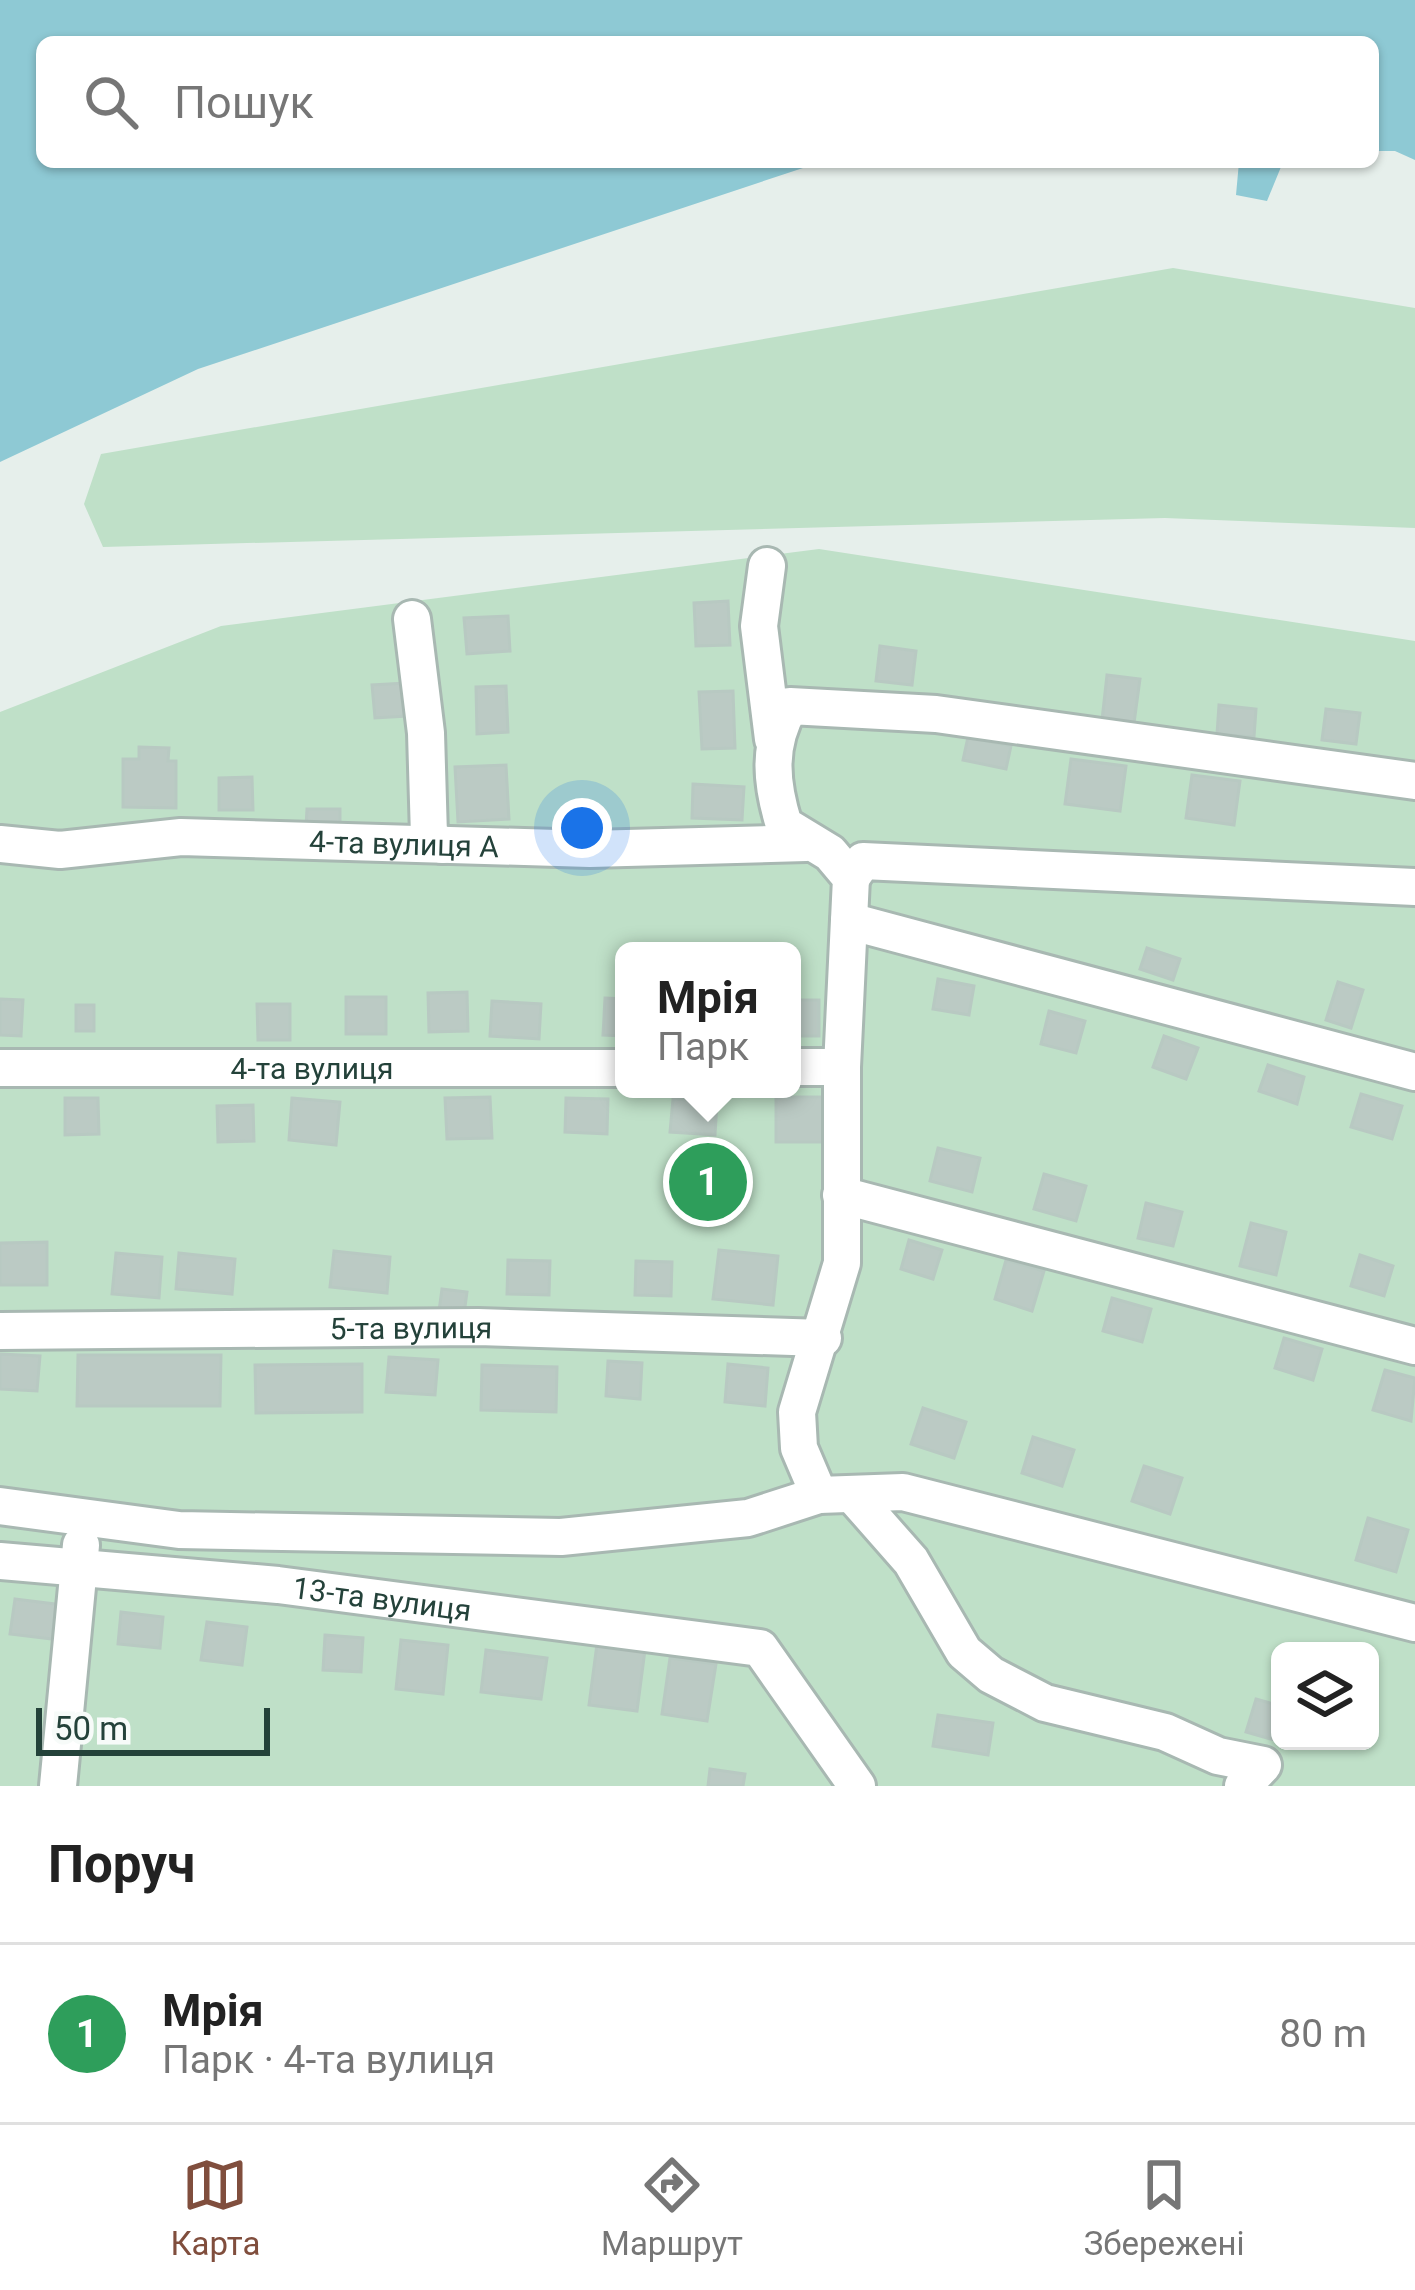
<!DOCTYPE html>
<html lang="uk">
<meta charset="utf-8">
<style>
body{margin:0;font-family:Roboto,sans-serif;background:#f6f6f6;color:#222}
.controls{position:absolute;right:36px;bottom:36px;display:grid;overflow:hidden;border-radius:18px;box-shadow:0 3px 9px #0004}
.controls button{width:108px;height:108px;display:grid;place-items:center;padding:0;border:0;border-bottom:3px solid #e0e0e0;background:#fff;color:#222;font:60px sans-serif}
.scale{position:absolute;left:36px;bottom:30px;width:234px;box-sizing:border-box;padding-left:12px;border:6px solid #24423a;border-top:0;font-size:33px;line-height:42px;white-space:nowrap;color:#24423a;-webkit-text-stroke:9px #f7fbf9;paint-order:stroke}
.you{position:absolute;left:582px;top:828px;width:42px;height:42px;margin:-30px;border:9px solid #fff;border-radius:50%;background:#1a73e8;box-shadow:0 0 0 18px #1a73e833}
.badge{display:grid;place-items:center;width:78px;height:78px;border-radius:50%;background:#804e3d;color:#fff;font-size:39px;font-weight:700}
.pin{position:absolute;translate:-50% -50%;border:6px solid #fff;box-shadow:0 3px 12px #0006}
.popup{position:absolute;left:615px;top:942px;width:186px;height:156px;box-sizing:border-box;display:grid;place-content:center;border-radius:18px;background:#fff;filter:drop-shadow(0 3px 9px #0005);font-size:39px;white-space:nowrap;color:#767676}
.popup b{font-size:45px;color:#222}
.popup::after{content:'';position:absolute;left:50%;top:100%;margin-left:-24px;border:24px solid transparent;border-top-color:#fff}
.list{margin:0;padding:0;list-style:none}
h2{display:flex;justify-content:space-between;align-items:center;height:156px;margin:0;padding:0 48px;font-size:51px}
h2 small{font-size:39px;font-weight:400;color:#767676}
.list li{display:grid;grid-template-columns:78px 1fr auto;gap:36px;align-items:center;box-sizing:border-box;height:180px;padding:0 48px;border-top:3px solid #e0e0e0}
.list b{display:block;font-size:45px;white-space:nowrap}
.list p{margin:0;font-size:39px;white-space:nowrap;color:#767676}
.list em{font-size:39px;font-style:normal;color:#767676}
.icon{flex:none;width:66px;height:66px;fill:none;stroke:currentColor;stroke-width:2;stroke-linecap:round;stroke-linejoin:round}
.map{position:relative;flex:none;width:1415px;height:1786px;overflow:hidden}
.search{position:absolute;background:#fff;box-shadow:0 3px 9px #0004;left:36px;right:36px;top:36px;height:132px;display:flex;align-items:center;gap:30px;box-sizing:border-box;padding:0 42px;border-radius:18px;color:#767676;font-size:45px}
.sheet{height:336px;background:#fff}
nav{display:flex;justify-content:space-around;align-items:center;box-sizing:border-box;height:168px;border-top:3px solid #e0e0e0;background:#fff;font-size:33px;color:#767676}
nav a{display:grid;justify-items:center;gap:6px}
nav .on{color:#804e3d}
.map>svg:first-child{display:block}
.green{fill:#bfe0c8;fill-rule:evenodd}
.water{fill:#8ec9d4}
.building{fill:#bbcac4;stroke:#b8c9c2;stroke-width:3}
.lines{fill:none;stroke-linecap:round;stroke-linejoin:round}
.street-casing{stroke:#a8b8b2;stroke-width:42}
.street{stroke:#fff;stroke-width:36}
.labels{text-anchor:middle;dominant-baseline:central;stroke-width:10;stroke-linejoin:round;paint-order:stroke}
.street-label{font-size:30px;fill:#24423a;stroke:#f7fbf9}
</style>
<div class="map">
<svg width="1415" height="1786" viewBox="0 0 1415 1786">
<rect width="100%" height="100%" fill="#e6efeb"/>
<path class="green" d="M 1173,268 L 1415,308 L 1415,528 L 1165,518 L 103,547 L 84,504 L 101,454 Z
M 819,549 L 1415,641 L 1415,1786 L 0,1786 L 0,712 L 221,626 ZM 624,951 L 792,951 L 792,1089 L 624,1089 ZM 1280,1651 L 1370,1651 L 1370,1741 L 1280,1741 Z"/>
<path class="water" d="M 0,0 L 1415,0 L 1415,160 L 1395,151 L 1373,151 L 1373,42 L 42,42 L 42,162 L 846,162 L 803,168 L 198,369 L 0,462 Z
M 1239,162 L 1283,162 L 1267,201 L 1236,195 Z"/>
<path class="building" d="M 728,601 L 730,645 L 696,646 L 694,603 Z
M 508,616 L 510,651 L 467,654 L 464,618 Z
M 880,646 L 916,651 L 912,685 L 876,681 Z
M 1107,675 L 1140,679 L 1134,723 L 1102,720 Z
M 405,683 L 407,716 L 375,718 L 372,685 Z
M 506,686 L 508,732 L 477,734 L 476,687 Z
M 733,691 L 735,748 L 702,749 L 699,692 Z
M 1219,705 L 1256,709 L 1254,737 L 1217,734 Z
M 1326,709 L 1360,713 L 1356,744 L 1322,740 Z
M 968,737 L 1011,746 L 1006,769 L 963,760 Z
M 139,747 L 169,748 L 168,761 L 176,761 L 176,808 L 123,807 L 123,759 L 139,759 Z
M 1071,759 L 1126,766 L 1120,811 L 1065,804 Z
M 506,765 L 509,819 L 458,822 L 455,767 Z
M 1192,775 L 1240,781 L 1234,825 L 1186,818 Z
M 252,777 L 253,810 L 219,810 L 219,778 Z
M 693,784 L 744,787 L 742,820 L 692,818 Z
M 307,809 L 340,809 L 340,827 L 306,826 Z
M 1147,948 L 1180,959 L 1173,980 L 1140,969 Z
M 938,979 L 974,986 L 969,1015 L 933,1009 Z
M 1338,982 L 1363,990 L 1351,1028 L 1326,1020 Z
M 467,992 L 468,1031 L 429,1032 L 428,993 Z
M 346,997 L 386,997 L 386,1034 L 346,1034 Z
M 605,998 L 624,999 L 624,1036 L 603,1035 Z
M 0,999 L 23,1000 L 21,1036 L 0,1035 Z
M 792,1000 L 819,1000 L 819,1036 L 792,1036 Z
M 492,1001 L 541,1004 L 539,1039 L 490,1036 Z
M 257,1004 L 290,1004 L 290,1040 L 258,1040 Z
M 76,1005 L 94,1005 L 94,1031 L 76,1031 Z
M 1049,1011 L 1085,1021 L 1076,1053 L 1041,1044 Z
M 1164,1036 L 1198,1048 L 1186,1079 L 1153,1067 Z
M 1268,1065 L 1304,1077 L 1297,1104 L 1259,1091 Z
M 1361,1094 L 1402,1106 L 1392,1139 L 1351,1127 Z
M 490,1097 L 492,1138 L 447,1139 L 445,1098 Z
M 776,1097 L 827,1097 L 827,1142 L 776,1142 Z
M 65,1098 L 98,1098 L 99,1134 L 65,1135 Z
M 292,1098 L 340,1102 L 336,1145 L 289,1140 Z
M 566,1098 L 608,1099 L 607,1134 L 565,1132 Z
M 673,1099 L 717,1102 L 715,1135 L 670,1132 Z
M 253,1105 L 254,1141 L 218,1142 L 217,1106 Z
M 938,1148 L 980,1158 L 972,1192 L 930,1181 Z
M 1044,1174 L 1086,1186 L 1076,1221 L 1034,1209 Z
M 1146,1203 L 1182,1212 L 1173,1246 L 1138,1238 Z
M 1251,1223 L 1286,1232 L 1276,1275 L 1240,1266 Z
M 909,1240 L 942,1250 L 933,1279 L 901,1269 Z
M 47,1242 L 47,1285 L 0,1285 L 0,1243 Z
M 719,1250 L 778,1256 L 773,1305 L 713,1299 Z
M 334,1251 L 390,1257 L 387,1293 L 330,1287 Z
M 116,1253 L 162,1257 L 159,1298 L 112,1294 Z
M 179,1253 L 235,1259 L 232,1294 L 176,1289 Z
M 1360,1255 L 1393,1266 L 1384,1296 L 1351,1286 Z
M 508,1260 L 550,1261 L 549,1295 L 507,1294 Z
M 1006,1260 L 1044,1271 L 1032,1311 L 995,1299 Z
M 636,1261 L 672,1262 L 671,1296 L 635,1295 Z
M 442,1289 L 467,1292 L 464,1314 L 439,1311 Z
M 1112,1298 L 1151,1309 L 1142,1342 L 1103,1331 Z
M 1284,1338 L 1322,1349 L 1313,1380 L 1275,1368 Z
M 0,1354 L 40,1356 L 37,1391 L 0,1389 Z
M 78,1355 L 221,1355 L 220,1406 L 77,1406 Z
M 389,1357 L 438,1360 L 435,1395 L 386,1392 Z
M 608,1361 L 642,1363 L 640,1399 L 606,1396 Z
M 362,1364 L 362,1412 L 256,1413 L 255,1365 Z
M 728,1364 L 768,1368 L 765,1406 L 725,1402 Z
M 482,1365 L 557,1367 L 556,1412 L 481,1410 Z
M 1385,1370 L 1415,1378 L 1411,1421 L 1373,1410 Z
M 923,1408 L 966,1422 L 954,1458 L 911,1444 Z
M 1033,1437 L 1074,1450 L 1062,1486 L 1022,1473 Z
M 1144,1466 L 1182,1478 L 1170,1514 L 1132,1501 Z
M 1368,1518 L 1408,1530 L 1396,1572 L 1356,1560 Z
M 15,1599 L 56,1604 L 52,1639 L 10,1634 Z
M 121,1612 L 163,1617 L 160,1648 L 118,1644 Z
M 207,1622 L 247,1627 L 242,1665 L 201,1660 Z
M 325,1635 L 363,1638 L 361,1672 L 323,1670 Z
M 401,1640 L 448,1645 L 443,1694 L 396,1689 Z
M 597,1644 L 645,1650 L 637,1711 L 589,1705 Z
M 486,1650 L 547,1658 L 541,1699 L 481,1692 Z
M 670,1658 L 716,1664 L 707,1721 L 662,1714 Z
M 1256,1699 L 1280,1706 L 1280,1741 L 1285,1743 L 1246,1732 Z
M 938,1715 L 993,1723 L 988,1755 L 933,1746 Z
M 710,1769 L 745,1774 L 743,1786 L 708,1786 Z"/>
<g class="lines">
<g class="street-casing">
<g id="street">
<path d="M 767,566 L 759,626 L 773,739"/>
<path d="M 412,619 L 426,733 L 429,836 L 442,845"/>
<path id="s1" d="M 0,844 L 60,850 L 181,837 L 590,849 L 806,843"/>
<path d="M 851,878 L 863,861 L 1415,887"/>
<path d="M 849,921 L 1415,1072"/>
<path d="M 792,1067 L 842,1067"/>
<path id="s2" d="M 0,1068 L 624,1068"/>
<path d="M 841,1195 L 1415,1346"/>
<path id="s3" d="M 0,1331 L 478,1327 L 823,1338"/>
<path d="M 852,1494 L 911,1561 L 964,1652 L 991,1675 L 1045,1703 L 1165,1732 L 1218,1756 L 1263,1765 L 1243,1786"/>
<path d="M 819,1495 L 799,1448 L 797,1412 L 842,1263 L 842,1067 L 851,878 L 830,853 L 784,825 C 771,783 767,745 790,706 L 936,714 L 1415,781"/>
<path d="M 0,1506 L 179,1530 L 561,1537 L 748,1518 L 819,1495 L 903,1492 L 1415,1623"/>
<path id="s4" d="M 0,1561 L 278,1585 L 760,1648 L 857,1786"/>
<path d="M 58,1786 L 81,1545"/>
</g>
</g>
<use href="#street" class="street"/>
</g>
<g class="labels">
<g class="street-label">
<text stroke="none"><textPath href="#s1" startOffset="405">4-та вулиця А</textPath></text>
<text stroke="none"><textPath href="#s2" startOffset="312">4-та вулиця</textPath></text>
<text stroke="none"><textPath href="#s3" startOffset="411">5-та вулиця</textPath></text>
<text stroke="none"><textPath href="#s4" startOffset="384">13-та вулиця</textPath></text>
</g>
</g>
</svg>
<div class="controls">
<button><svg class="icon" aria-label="layers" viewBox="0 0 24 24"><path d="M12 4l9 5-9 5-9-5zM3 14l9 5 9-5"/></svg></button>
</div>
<div class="scale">50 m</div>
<div class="you"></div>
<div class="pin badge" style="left:708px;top:1182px;background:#2e9e5b">1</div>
<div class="popup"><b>Мрія</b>Парк</div>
<div class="search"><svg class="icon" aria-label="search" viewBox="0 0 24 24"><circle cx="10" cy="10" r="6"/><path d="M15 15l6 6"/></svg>Пошук</div>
</div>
<section class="sheet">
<h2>Поруч<small></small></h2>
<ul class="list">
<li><span class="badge" style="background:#2e9e5b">1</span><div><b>Мрія</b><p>Парк · 4-та вулиця</p></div><em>80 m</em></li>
</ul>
</section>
<nav>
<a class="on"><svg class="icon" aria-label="map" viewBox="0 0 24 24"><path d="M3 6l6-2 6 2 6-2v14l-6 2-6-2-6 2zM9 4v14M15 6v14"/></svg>Карта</a>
<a><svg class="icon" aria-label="directions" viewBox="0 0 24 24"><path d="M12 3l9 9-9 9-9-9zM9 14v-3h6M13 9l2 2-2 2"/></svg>Маршрут</a>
<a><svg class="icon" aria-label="saved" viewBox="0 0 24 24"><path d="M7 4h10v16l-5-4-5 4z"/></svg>Збережені</a>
</nav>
